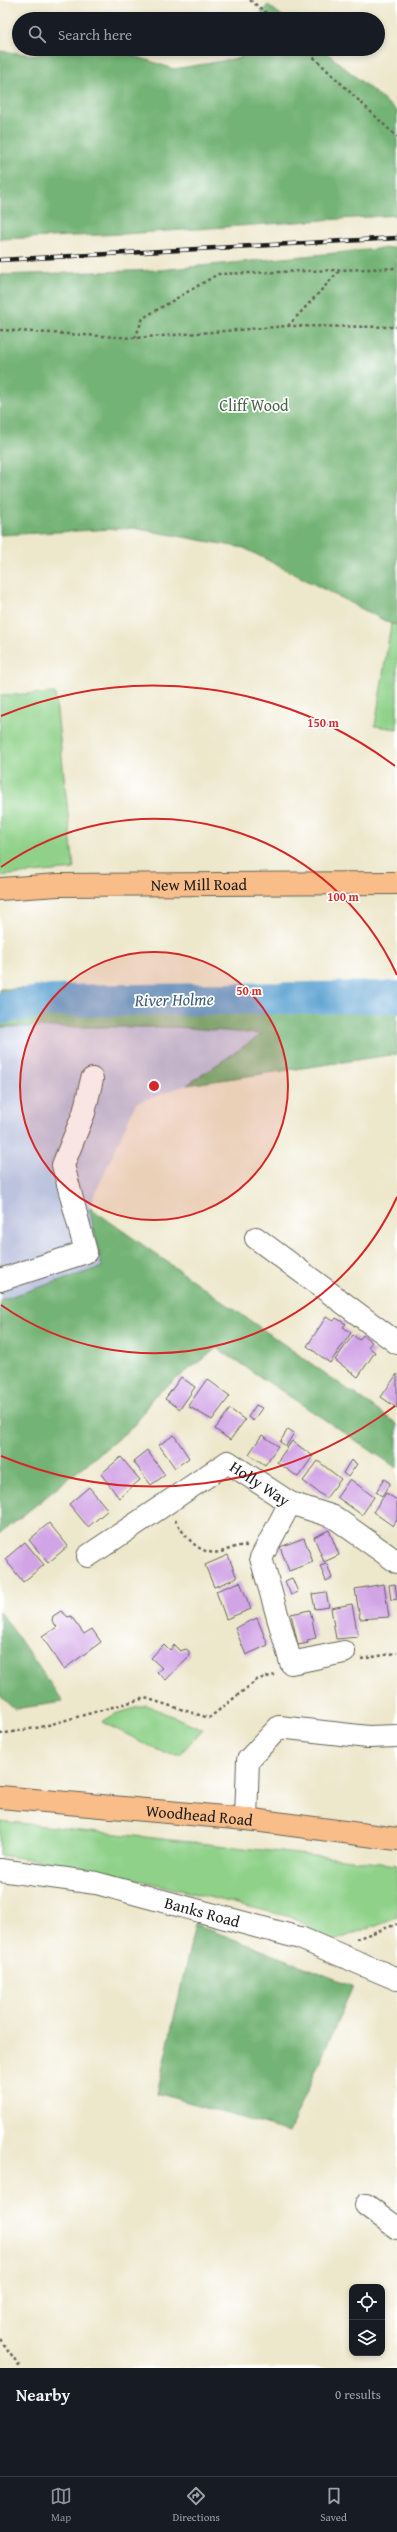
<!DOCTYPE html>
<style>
body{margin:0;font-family:"Gentium Book Plus",serif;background:#242831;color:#f1f3f6}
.controls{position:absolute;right:12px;bottom:12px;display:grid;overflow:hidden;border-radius:8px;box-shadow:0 2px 6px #0003}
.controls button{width:36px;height:36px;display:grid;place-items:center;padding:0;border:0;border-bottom:1px solid #363941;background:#171b24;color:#f1f3f6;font:20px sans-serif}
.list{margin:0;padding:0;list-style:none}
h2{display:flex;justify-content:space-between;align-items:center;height:52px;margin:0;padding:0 16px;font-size:17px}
h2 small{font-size:13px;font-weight:400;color:#9ea1a6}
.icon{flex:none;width:22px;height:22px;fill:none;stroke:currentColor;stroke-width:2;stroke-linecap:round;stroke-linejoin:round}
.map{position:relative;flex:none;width:397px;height:2368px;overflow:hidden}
.search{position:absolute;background:#171b24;box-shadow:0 2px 6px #0003;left:12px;right:12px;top:12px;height:44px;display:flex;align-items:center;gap:10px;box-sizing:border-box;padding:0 14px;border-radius:22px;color:#9ea1a6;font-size:15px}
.sheet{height:108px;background:#171b24}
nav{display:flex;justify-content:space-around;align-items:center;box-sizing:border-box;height:56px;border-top:1px solid #363941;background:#171b24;font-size:11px;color:#9ea1a6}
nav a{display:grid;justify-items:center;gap:2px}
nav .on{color:#8c9099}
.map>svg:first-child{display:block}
.industrial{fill:#bcc3de}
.green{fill:#8fd189;stroke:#567652}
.forest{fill:#73b375;stroke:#486848}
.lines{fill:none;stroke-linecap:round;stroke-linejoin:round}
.river{stroke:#5ba1d1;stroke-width:32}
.building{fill:#d1a4e6}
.minor-casing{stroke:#656359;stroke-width:24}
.major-casing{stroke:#656359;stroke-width:24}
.path{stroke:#656359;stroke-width:2.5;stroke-dasharray:3 3;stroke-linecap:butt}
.minor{stroke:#fff;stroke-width:22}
.major{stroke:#f8bd88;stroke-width:22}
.rail-casing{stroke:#1c1c1c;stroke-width:4.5}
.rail{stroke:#fff;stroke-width:3;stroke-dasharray:9;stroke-linecap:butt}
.ring{fill:none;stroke:#d62828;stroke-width:2}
.labels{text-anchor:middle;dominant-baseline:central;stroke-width:3.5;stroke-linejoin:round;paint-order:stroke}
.park-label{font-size:16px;fill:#4a6448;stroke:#fff}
.street-label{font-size:16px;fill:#1c1c1c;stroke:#fff}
.water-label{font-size:17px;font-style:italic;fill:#3c5e76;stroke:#fff}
.centre{fill:#d62828;stroke:#fff;stroke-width:2}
.ring-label{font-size:12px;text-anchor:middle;font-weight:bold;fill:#d62828;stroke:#fff;stroke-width:3.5;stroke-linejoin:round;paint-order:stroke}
</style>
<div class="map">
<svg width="397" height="2368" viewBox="0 0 397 2368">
<rect width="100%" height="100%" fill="#fff"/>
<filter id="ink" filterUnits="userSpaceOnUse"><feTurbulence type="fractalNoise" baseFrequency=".025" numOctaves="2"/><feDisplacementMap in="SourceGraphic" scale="8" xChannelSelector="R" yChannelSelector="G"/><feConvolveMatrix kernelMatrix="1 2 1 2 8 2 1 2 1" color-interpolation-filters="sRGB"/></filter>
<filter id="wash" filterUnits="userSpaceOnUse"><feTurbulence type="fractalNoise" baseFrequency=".012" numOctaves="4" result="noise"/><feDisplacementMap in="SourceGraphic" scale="16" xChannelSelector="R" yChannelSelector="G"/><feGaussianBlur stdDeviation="0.9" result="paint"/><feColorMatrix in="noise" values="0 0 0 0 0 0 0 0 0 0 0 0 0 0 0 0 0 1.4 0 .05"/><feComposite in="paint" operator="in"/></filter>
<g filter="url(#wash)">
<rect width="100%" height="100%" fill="#ede7cb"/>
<path class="industrial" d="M 0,1027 L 177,1027 L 263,1034 L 187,1085 L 136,1103 L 89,1207 L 102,1267 L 0,1300 Z"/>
<path class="green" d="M 391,624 L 397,624 L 397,729 L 375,726 Z
M 55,693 L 74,869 L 0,876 L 0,695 Z
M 146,1705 L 203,1729 L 180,1754 L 164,1753 L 102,1722 L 115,1714 Z
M 0,1821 L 397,1865 L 397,1917 L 331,1942 L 295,1918 L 94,1869 L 0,1855 Z"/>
<path class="forest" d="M 268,5 L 286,19 L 256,19 Z
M 67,49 L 114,49 L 174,69 L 240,58 L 244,49 L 322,49 L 397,111 L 397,215 L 124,234 L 0,239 L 0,51 L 33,55 Z
M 397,247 L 397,624 L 391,624 L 244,548 L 133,528 L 0,535 L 0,275 L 159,270 Z
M 397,987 L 397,1054 L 187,1085 L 262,1034 L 177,1027 L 0,1027 L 0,989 Z
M 89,1207 L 397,1424 L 397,1468 L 217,1348 L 153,1397 L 135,1425 L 0,1534 L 0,1300 L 102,1267 Z
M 0,1611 L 63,1702 L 14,1709 L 0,1696 Z
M 195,1924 L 353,1986 L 289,2132 L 157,2093 Z"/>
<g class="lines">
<path class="river" d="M 0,1008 L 44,1001 L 397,997"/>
</g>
<g id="blocks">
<path class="building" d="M 326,1317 L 334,1321 L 336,1318 L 346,1324 L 343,1327 L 351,1333 L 330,1363 L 307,1346 Z
M 353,1335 L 359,1340 L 363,1335 L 372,1342 L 368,1347 L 375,1352 L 358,1377 L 335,1360 Z
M 397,1374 L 397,1408 L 381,1397 Z
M 181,1377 L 195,1387 L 180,1409 L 165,1399 Z
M 207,1379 L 230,1396 L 212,1420 L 188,1406 Z
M 256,1405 L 262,1408 L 253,1421 L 248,1417 Z
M 230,1409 L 245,1420 L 230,1440 L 215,1429 Z
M 288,1429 L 294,1433 L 286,1446 L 280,1442 Z
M 174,1435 L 189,1458 L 175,1468 L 159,1445 Z
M 262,1435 L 278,1446 L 265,1465 L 249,1454 Z
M 292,1441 L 313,1456 L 298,1477 L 277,1462 Z
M 147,1450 L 165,1475 L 151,1485 L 133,1461 Z
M 121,1457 L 140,1480 L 119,1498 L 101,1474 Z
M 351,1460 L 357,1464 L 348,1477 L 343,1473 Z
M 318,1461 L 341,1479 L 326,1498 L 303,1481 Z
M 350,1479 L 374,1497 L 362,1515 L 337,1497 Z
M 384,1479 L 390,1483 L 382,1496 L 376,1492 Z
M 89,1487 L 108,1510 L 88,1527 L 69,1504 Z
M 386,1493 L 397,1500 L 397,1520 L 393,1526 L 373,1512 Z
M 49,1523 L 68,1546 L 48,1563 L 29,1540 Z
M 329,1530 L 339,1555 L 324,1562 L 314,1537 Z
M 304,1538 L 313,1562 L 289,1571 L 280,1547 Z
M 25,1542 L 44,1565 L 23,1582 L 5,1559 Z
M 228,1555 L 237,1578 L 214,1587 L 205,1565 Z
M 327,1564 L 332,1578 L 326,1581 L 320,1566 Z
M 292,1578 L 298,1592 L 291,1595 L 285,1581 Z
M 240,1582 L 251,1609 L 226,1619 L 216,1591 Z
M 384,1584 L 389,1617 L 360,1619 L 355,1589 Z
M 395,1584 L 397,1599 L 391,1600 L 389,1585 Z
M 326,1592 L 329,1607 L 315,1609 L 312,1594 Z
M 352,1604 L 358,1637 L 336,1639 L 331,1608 Z
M 310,1610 L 316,1638 L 307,1640 L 308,1643 L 298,1645 L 291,1614 Z
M 61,1611 L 68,1617 L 71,1616 L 84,1634 L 92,1629 L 101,1642 L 64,1669 L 42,1637 L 57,1627 L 52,1621 L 53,1616 Z
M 257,1618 L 268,1645 L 246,1655 L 235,1628 Z
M 164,1644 L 170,1650 L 174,1645 L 180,1651 L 186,1649 L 189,1651 L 189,1656 L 166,1680 L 157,1672 L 162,1668 L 151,1658 Z"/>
</g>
</g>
<g filter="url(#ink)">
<use href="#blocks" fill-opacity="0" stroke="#656359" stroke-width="1"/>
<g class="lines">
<g class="minor-casing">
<g id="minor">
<path d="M 256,1238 L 397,1343"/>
<path d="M 0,1280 L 86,1252 L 63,1165 L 84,1113 L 92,1079"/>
<path d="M 290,1503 L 261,1558 L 291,1663 L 344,1652"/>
<path id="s1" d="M 88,1556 L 228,1462 L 290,1503 L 334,1517 L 397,1562"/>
<path d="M 246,1819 L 248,1760 L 279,1727 L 368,1737 L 397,1736"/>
<path id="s2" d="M 0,1870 L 96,1883 L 300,1938 L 397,1979"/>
<path d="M 366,2205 L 397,2228"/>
</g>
</g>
<g class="major-casing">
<g id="major">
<path id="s3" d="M 0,889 L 58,885 L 397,883"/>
<path id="s4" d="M 0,1797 L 246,1819 L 397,1839"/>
</g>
</g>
<path class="path" d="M 250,0 L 274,19
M 305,49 L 397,137
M 288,326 L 340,270
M 0,330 L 135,338 L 288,326 L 397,327
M 135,338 L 143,318 L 218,274 L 397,268
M 175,1520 C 184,1535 199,1556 219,1552 C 228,1551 237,1544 247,1546
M 361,1659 L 397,1653
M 0,1734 L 41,1727 L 145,1698 L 209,1718 L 258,1679 L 275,1675
M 356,1939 L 397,1924
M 0,2339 L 21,2368"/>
<use href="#minor" class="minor"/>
<use href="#major" class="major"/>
<g class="rail-casing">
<path id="rail" d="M 0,260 L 397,238"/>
</g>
<use href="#rail" class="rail"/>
</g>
</g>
<circle cx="154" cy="1086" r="134" fill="#d62828" fill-opacity=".12"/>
<g class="ring">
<circle cx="154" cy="1086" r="134"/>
<path d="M397 1197A267 267 0 0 1 1 1305M1 867A267 267 0 0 1 397 975"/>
<path d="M395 1406A401 401 0 0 1 1 1456M1 716A401 401 0 0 1 395 766"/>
</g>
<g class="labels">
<g class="park-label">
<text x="254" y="405">Cliff Wood</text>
</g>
<g class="street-label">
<text stroke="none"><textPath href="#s3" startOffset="199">New Mill Road</textPath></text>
<text stroke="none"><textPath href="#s1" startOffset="207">Holly Way</textPath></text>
<text stroke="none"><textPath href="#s4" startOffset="200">Woodhead Road</textPath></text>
<text stroke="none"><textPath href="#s2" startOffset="207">Banks Road</textPath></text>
</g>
<g class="water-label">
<text transform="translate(174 999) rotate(-1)">River Holme</text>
</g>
</g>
<circle cx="154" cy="1086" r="6" class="centre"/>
<g class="ring-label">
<text x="323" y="727">150 m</text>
<text x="343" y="901">100 m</text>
<text x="249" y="995">50 m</text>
</g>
</svg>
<div class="controls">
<button><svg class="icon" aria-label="locate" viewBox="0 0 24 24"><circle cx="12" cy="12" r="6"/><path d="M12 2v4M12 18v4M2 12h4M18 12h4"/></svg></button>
<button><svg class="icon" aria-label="layers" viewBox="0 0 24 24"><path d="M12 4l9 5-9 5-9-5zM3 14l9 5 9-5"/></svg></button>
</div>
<div class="search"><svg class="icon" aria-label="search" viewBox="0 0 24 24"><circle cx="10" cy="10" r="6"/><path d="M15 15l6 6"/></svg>Search here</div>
</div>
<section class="sheet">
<h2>Nearby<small>0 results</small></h2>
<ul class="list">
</ul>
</section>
<nav>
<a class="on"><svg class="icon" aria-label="map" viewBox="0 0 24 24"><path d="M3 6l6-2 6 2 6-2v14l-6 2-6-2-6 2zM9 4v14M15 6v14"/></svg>Map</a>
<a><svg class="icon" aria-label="directions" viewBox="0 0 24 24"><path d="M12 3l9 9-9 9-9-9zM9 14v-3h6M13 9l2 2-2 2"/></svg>Directions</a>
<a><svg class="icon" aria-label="saved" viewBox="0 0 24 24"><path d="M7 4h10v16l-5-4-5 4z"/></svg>Saved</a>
</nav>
